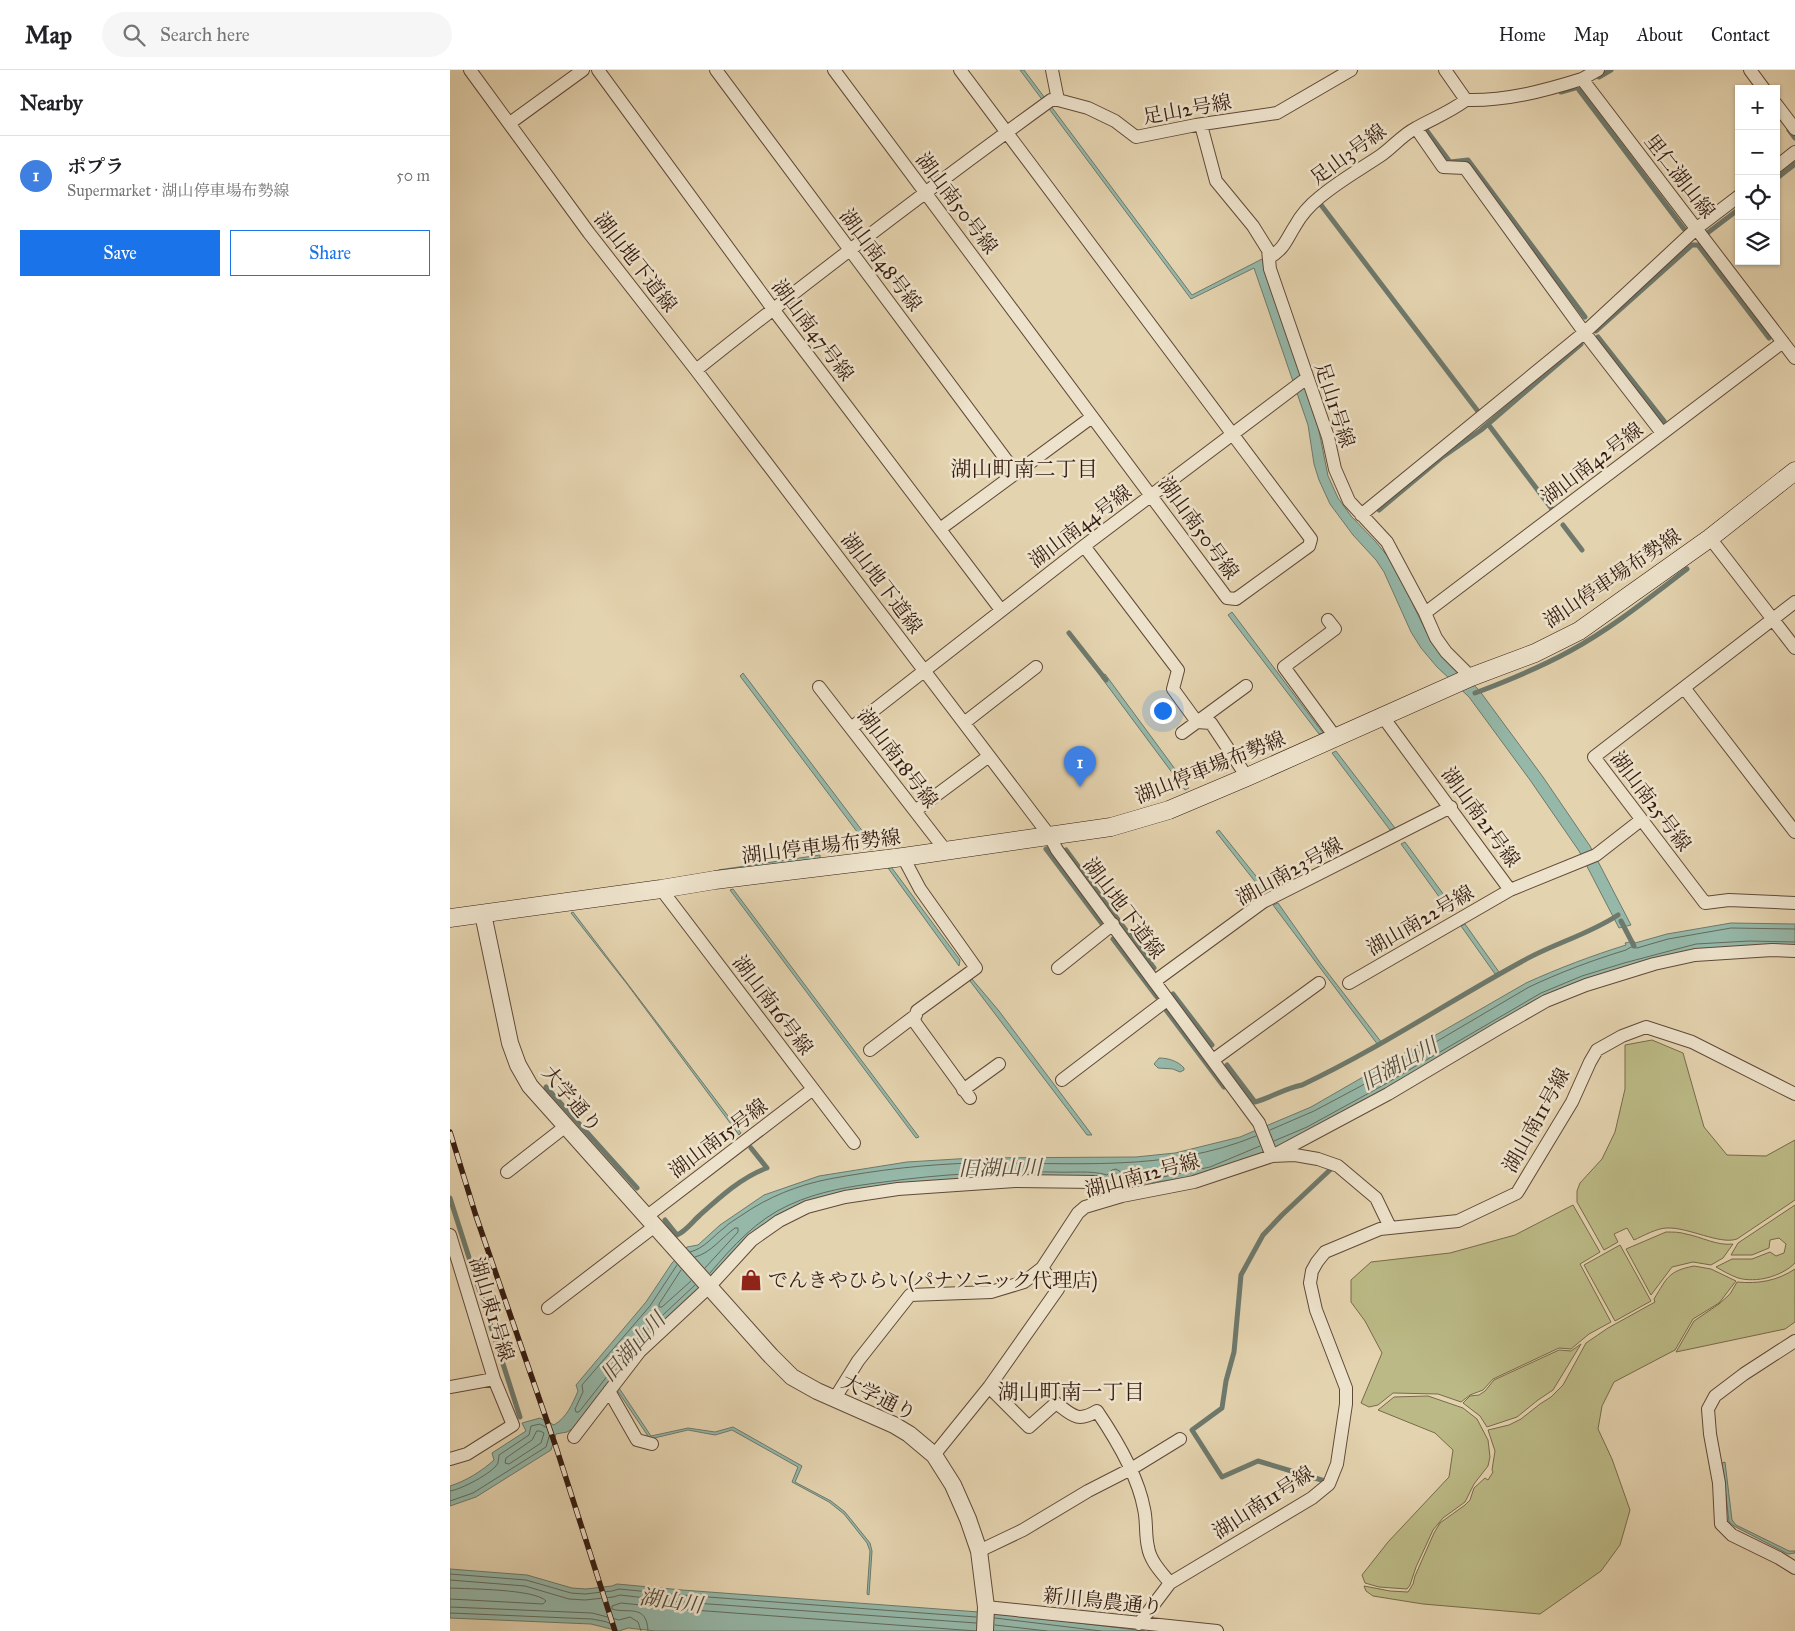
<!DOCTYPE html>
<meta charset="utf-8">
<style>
body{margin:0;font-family:"IM FELL Great Primer","Noto Serif JP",serif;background:#f6f6f6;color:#202124}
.controls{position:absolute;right:15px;top:15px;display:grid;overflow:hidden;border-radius:0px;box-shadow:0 1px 4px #0004}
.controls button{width:45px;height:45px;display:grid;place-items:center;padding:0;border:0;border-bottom:1px solid #e0e0e0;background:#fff;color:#202124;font:25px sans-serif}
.you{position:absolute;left:712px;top:640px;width:18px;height:18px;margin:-12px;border:4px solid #fff;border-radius:50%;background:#1a73e8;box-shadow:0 0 0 8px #1a73e833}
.badge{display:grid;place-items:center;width:32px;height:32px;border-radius:50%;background:#1a73e8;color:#fff;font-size:16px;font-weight:700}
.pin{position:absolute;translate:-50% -41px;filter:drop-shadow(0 1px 2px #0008)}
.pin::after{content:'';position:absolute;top:26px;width:18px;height:15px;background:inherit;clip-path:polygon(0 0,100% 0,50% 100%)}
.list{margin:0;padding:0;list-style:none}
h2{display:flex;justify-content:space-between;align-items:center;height:65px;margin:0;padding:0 20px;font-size:21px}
h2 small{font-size:16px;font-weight:400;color:#757577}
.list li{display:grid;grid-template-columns:32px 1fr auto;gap:15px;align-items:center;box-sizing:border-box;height:80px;padding:0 20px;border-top:1px solid #e0e0e0}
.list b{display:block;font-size:19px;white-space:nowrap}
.list p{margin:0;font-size:16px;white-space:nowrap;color:#757577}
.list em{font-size:16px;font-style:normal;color:#757577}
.actions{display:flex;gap:10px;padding:15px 20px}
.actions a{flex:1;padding:11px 0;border:1px solid #1a73e8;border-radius:0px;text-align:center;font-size:18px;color:#1a73e8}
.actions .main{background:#1a73e8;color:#fff}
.icon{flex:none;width:28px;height:28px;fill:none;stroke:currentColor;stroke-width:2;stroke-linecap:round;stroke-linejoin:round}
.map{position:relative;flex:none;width:1345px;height:1561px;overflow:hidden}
header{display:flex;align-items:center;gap:30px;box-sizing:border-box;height:70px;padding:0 25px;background:#fff;border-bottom:1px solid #e0e0e0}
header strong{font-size:24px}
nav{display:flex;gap:28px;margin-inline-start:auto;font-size:18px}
.search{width:350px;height:45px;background:#f6f6f6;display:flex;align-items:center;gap:12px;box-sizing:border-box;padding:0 18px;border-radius:28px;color:#757577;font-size:19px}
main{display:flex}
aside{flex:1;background:#fff}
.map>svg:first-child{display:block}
.green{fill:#bbba86;stroke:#786a4b}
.water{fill:#95b8a9;stroke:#6e796c}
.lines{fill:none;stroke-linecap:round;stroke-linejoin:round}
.shore{stroke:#646a5c;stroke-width:1}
.stream{stroke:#6e796c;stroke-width:5}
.minor-casing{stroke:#604938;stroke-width:14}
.tertiary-casing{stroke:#604938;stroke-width:18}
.secondary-casing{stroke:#341b10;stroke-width:19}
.minor{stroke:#ede2cb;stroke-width:12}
.tertiary{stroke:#ede2cb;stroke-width:16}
.secondary{stroke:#ede2cb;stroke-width:18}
.rail-casing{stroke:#341b10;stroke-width:5.5}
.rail{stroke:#ede2cb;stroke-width:4;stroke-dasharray:11;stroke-linecap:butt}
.labels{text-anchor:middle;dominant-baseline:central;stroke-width:5;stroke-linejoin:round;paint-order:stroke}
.street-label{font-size:20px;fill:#341b10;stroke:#ede2cb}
.poi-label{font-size:20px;fill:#341b10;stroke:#ede2cb;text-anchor:start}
.neighbourhood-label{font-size:21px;fill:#341b10;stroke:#ede2cb}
.water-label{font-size:21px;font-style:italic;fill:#514a3e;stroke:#ede2cb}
</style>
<header>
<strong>Map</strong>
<div class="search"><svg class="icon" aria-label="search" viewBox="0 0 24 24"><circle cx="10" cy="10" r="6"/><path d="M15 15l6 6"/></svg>Search here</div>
<nav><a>Home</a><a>Map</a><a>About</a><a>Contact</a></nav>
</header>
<main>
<aside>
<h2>Nearby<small></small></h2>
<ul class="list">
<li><span class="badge" style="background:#3f7fe0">1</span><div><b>ポプラ</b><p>Supermarket · 湖山停車場布勢線</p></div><em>50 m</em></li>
</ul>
<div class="actions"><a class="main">Save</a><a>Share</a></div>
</aside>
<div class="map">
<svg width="1345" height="1561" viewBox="0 0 1345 1561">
<rect width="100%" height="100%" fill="#e4d3af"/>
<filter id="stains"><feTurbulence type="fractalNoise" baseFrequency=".004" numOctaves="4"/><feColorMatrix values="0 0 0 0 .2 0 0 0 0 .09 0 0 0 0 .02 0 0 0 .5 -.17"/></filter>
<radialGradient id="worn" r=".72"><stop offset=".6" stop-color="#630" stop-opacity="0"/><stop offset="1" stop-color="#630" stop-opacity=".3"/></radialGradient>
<path class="green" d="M 1202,970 L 1233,983 L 1254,1057 L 1277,1085 L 1316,1086 L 1345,1070 L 1345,1130 L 1287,1169 C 1270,1175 1238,1157 1217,1158 C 1207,1158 1193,1166 1184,1170 L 1177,1158 L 1164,1164 L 1168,1172 L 1154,1180 L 1127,1132 L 1127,1121 L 1130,1113 L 1152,1089 L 1165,1062 L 1175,1019 L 1175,975 Z
M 1123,1135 L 1150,1182 L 1130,1194 L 1161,1252 L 1139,1264 L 1121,1279 L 1109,1278 L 1043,1309 L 1033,1320 L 1020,1325 L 1011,1332 L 988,1324 L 943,1323 L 928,1335 L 919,1337 L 911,1333 L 932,1283 L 915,1251 L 901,1232 L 901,1210 L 921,1192 L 1000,1183 L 1065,1165 Z
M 1345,1135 L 1345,1193 C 1331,1207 1306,1213 1288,1208 C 1280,1205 1273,1201 1266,1197 L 1282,1189 L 1302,1189 L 1320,1182 L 1326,1186 L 1334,1183 L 1336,1174 L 1329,1168 L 1320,1170 L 1319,1178 L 1302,1185 L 1281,1185 L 1288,1173 Z
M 1216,1162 C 1223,1162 1230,1162 1236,1164 C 1252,1167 1267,1176 1283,1174 L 1273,1188 L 1261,1195 L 1243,1192 L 1222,1197 L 1201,1225 L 1176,1179 Z
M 1170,1175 L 1201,1231 L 1165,1251 L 1134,1195 Z
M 1244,1196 L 1261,1199 L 1286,1211 L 1269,1233 L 1243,1249 L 1225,1280 L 1164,1312 L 1152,1336 L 1148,1359 L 1162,1389 L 1180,1440 L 1170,1475 L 1151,1501 L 1090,1544 L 973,1534 L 923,1526 L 916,1521 L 914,1516 L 940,1521 L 958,1522 L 963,1514 L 965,1506 L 984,1463 L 990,1453 L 1015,1435 L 1020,1430 L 1024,1418 L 1035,1408 L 1038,1410 L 1043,1402 L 1042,1400 L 1045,1381 L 1038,1360 L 1059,1355 L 1071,1349 L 1090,1334 L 1101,1327 L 1113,1315 L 1136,1273 L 1158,1258 L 1205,1232 L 1204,1229 C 1217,1208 1218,1201 1244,1196 Z
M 1345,1199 L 1345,1252 L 1335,1259 L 1226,1282 L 1244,1251 L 1269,1234 L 1280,1224 L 1287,1212 C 1308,1214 1327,1211 1345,1199 Z
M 1131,1274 L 1103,1320 L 1088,1330 L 1067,1347 L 1037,1357 L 1030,1346 L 1013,1333 L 1020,1326 L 1029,1325 L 1035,1321 L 1044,1310 L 1109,1280 L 1121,1281 Z
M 978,1326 L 1013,1338 L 1027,1349 L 1038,1370 L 1040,1387 L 1038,1396 L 1024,1414 L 1015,1432 L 993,1448 L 983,1460 L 966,1497 L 960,1515 L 957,1519 L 929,1517 L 915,1513 L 912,1505 L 938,1472 L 999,1407 L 1003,1380 L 985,1363 L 928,1340 L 944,1327 Z"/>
<path class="water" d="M 570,0 L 574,0 L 742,225 L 812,189 L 868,356 L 878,406 L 888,428 L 901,446 L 926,472 L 943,493 L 981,572 L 994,587 L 1029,620 L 1093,707 L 1140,776 L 1181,855 L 1169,858 L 1129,781 L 1080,710 L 1019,627 L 987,597 L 971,578 L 961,562 L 934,502 L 926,490 L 903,465 L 880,434 L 869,410 L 864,394 L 858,355 L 804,198 L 741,229 Z
M 782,542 L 873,663 L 869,664 L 778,545 Z
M 293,603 L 426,779 L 420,779 L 290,606 Z
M 655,604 L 739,718 L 735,720 L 651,607 Z
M 886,681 L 945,758 L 940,760 L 882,683 Z
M 769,760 L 818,821 L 814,823 L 766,762 Z
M 955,772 L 1005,840 L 1000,842 L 951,774 Z
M 370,785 L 370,788 L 268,802 L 268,800 Z
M 438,798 L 442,798 L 510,890 L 509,896 Z
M 283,819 L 469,1067 L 466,1068 L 280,820 Z
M 828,833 L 871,894 L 932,973 L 928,975 L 823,835 Z
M 123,842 L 291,1063 L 289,1065 L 177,914 L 121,843 Z
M 1281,853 L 1345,854 L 1345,877 L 1175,898 L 962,1004 L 840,1071 L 776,1097 L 738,1107 L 688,1115 L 683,1115 L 665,1103 L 660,1111 L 652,1108 L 359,1132 L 262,1207 L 188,1276 L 124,1358 L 117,1362 L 106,1364 L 101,1380 L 26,1427 L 0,1436 L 0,1416 C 16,1411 32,1401 44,1390 L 42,1383 L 76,1361 L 72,1353 L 90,1348 L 104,1355 C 117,1347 122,1335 128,1321 L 126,1315 L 196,1232 L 222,1193 L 237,1177 L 248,1175 L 270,1155 L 314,1125 L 369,1106 L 457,1092 L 523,1088 L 686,1087 L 725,1083 L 790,1067 L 861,1037 L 1076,913 C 1109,898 1141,886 1176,875 L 1175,873 L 1184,871 L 1185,873 L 1217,864 Z
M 1015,854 L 1049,902 L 1045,904 L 1011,856 Z
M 522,909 L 549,941 L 642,1065 L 637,1065 L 520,911 Z
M 709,988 C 718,988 728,991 734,998 L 734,1000 L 730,1002 L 723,999 L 708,998 L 704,994 Z
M 169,1318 L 201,1366 L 238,1358 L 265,1362 L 283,1357 L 352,1396 L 345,1412 L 381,1431 L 395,1442 L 420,1473 L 422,1481 L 419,1525 L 417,1524 L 420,1481 L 417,1473 L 394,1444 L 379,1432 L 342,1412 L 348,1397 L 282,1360 L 265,1365 L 238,1360 L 200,1369 L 167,1320 Z
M 1275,1392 L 1282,1450 L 1286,1455 L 1339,1481 L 1345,1481 L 1345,1483 L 1338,1484 L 1284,1456 L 1279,1452 L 1272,1393 Z
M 0,1499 L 77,1505 L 122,1518 L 136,1519 L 162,1516 L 167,1514 L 232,1520 L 556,1544 L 695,1561 L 206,1561 L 178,1558 L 169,1561 L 141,1554 L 0,1548 Z"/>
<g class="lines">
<path class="shore" d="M 820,1060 L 864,1041 L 911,1016 L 1079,917 C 1111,902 1143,890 1176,880 L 1181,877 L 1187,878 L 1218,869 L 1281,858 L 1345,859
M 824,1071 L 857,1057 L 930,1017 L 1091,923 L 1132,906 L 1174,893 L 1246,874 L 1299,871 L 1345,872
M 240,1182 C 255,1178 262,1167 274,1158 C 279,1153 286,1149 292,1145 C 318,1127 348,1115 379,1109 C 427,1100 477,1094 526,1093 C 619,1092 717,1103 806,1066
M 245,1187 C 261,1183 272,1167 285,1158 L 288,1158 L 288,1162 L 255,1198
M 227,1195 L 200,1236 L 132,1315 L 133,1322 L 125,1339 L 126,1342 L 129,1342 L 184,1272 L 245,1215
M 231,1200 L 209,1234 L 209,1237 L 212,1237 L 241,1211
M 260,1203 C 283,1176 306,1150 339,1135 C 369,1121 402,1116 434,1112 C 491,1104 548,1101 604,1102 C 621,1103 641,1100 657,1105 L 662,1100 L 666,1099 L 684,1110 L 708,1108 L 760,1097 L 810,1076
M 87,1361 L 90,1361 L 94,1363 L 91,1373 L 59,1394 L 55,1393 L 56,1388 L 82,1370 Z
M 0,1421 C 10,1420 43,1403 48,1393 C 48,1392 49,1386 49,1385 L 79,1365 L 81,1356 L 90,1354 L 101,1360 L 96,1377 L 23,1423 L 0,1431
M 0,1504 L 76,1510 L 121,1523 L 135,1524 L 162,1521 L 169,1519 L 231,1525 L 526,1547
M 0,1510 L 75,1516 L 119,1529 L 135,1530 L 163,1527 L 170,1525 L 231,1532 L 526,1553
M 0,1518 C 19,1519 85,1519 96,1531 L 93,1534 L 0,1529
M 0,1537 L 142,1543 L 169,1550 L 180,1547 L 188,1552 L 191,1561
M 0,1543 L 142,1549 C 150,1551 165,1551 166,1561
M 545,1548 L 651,1561
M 545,1555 L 597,1561
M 198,1561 C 197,1533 177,1544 162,1539 L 162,1536 L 171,1533 L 230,1539 L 526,1561"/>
<path class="stream" d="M 1149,7 L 1161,0
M 1129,20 L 1234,159
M 1111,22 L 1125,18
M 974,57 L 1000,92 L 1018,90 L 1135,247
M 1339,60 L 1345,68
M 1326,109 L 1345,94
M 868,131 L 1030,344
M 1256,164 L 1289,139
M 1146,261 L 1242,175 L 1248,175 L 1319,268
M 1148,267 L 1214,351
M 1038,354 L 1102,439
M 929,440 L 991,388 L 1031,360 L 1131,274
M 1113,455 L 1132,480
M 619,563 L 656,610
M 1025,623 C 1057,611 1089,598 1120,581 C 1162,558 1199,528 1237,499
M 596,779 L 653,855
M 616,780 L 704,898
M 1171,851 L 1184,876
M 663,869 L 707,927
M 723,924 L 762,975
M 716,940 L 774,1017
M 777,995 L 805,1032 C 821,1028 835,1018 852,1015 C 928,979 998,932 1071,892 C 1102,874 1138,865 1168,845
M 96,1017 L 187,1118
M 0,1128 L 70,1347
M 215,1150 L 227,1165 C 236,1161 243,1151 250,1145 C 270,1127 292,1107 317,1098 L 301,1078
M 875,1411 L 808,1391 L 772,1407 L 742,1360 L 772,1338 L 776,1311 L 784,1282 L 791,1205 L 813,1165 L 832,1145 L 882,1098"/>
<g class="minor-casing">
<path id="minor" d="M 20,0 L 139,163 L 246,300 L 599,765 L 607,780 L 809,1053 L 822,1086 L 938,1024 L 1049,958 L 1096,931 L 1136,915 L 1204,894 L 1245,885 L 1322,880 L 1345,881
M 148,0 L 323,239 L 551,540
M 266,0 L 566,403
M 384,0 L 777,528 L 786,529 L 859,476 L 861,469 L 510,0
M 602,0 L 608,30 L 638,38 L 665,51 L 686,67 L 746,55 L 827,43 L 901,0
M 995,0 L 1016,30
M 1148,0 L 1132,9 L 1345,288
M 1300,0 L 1314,19
M 1016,30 C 1056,31 1094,21 1132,9
M 1326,34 L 1345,59
M 60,53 L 133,0
M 751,55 L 766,111 L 803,156 L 818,180 L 820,199 L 878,367 L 885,399 L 899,431 L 937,472 L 975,543 L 986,568 L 996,582 L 1021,607
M 966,58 L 993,97 L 1015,98 L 1134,262 L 1212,363
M 1326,97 L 1345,82
M 819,188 C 835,178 836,170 845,156 C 851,145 860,135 870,127 C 889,111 909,100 930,86 C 942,78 952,65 966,58 C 982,49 1000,42 1016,30
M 246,300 C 362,208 481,117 601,30 L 608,30
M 911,445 L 1135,262 L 1247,158 L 1289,126
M 490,459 L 642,347
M 1260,468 L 1345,578
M 634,476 L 728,600 L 723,619 L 747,652 L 761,653 L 797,707
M 1345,532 L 1144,687 L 1255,833 L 1279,830 L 1345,833
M 975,543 L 1333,272
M 878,550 L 885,559 L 834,597 L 886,668
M 369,617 L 496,781
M 1235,619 L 1345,762
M 933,647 L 1060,820 L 1146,785 L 1191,750
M 514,653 L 586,597
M 401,658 L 634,476 L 857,308
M 732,663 L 796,616
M 465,741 L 539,686
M 453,787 L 470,819 L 526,898 L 467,941 L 464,951 L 520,1028
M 211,819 L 404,1073
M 608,898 L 663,854
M 705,911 L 813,832 L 1001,737
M 899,913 L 1060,820
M 420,980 L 466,945
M 763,990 L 869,913
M 612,1010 L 717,930
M 513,1020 L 549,994
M 57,1102 L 116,1056
M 196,1147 L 363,1019
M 0,1165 L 44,1309 L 0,1317
M 98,1238 L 205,1156
M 1345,1271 L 1294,1304 L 1265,1326 L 1258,1339 L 1260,1364 L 1269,1413 L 1271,1454 L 1282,1465 L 1329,1488 L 1345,1498
M 539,1317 L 579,1357 L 606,1333 C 622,1345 627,1353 647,1341 C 666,1369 688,1405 694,1439 C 697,1451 695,1465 698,1477 C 700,1491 712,1503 720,1513
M 159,1321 L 187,1370 L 202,1374
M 385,1328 L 408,1291 L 460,1225 L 541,1222 L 574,1212 L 592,1198
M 124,1367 L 190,1281 L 259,1217 L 302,1170 L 329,1151 L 357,1137 L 395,1127 L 448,1119 L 565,1111 L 646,1112 L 672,1126
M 484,1385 L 539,1317 L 608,1219 L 592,1198 L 628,1143 L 635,1137 L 672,1126 L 744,1112 L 822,1086 L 845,1085 L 868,1089 L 888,1096 L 926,1128 L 940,1157
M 0,1389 L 17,1384 L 63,1355 L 44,1309
M 529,1481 L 573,1460 L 638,1421 L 681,1399 L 730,1369
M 536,1537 L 767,1561
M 689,1554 L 720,1513 L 862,1428 L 879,1414 L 887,1394 L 896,1334 L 896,1318 L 866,1240 L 860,1213 L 862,1201 L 867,1192 L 875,1182 L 930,1159 L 1008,1151 L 1067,1123 L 1122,1032 L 1140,992 L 1147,980 L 1172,966 L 1196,957 L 1242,972 L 1345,1024"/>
</g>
<g class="tertiary-casing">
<path id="tertiary" d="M 33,844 L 60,973 L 68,995 L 80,1016 L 321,1286 L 342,1307 L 367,1321 L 444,1355 L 459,1364 L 484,1385 L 503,1415 L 518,1449 L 529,1481 L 536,1537 L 535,1561"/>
</g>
<g class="secondary-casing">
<path id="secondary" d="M 0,848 L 211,819 L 265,810 L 453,787 L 661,757 L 719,740 L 797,707 L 1021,607 L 1085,583 L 1129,561 L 1260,468 L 1345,401"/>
</g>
<use href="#minor" class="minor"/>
<use href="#tertiary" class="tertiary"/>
<use href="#secondary" class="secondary"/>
<g class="rail-casing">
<path id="rail" d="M 0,1062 L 26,1146 L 107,1380 L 165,1561"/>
</g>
<use href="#rail" class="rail"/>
</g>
<defs>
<g id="shop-bare" transform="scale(1.725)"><path d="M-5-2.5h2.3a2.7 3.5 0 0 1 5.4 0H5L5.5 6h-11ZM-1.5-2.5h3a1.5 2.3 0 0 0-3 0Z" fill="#8f2418" stroke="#ede2cb" stroke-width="2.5" paint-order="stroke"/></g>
</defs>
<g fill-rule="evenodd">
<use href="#shop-bare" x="301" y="1210"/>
</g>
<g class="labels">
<g class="street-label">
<text transform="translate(737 39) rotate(-10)">足山2号線</text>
<text transform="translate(898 84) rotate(-36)">足山3号線</text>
<text transform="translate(1230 106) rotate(52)">里仁湖山線</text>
<text transform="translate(507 133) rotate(53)">湖山南50号線</text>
<text transform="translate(431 190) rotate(53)">湖山南48号線</text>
<text transform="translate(186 192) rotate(52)">湖山地下道線</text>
<text transform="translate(363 260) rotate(53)">湖山南47号線</text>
<text transform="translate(885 335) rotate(72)">足山1号線</text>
<text transform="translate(1142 393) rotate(-37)">湖山南42号線</text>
<text transform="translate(630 456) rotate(-37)">湖山南44号線</text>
<text transform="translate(749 458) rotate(54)">湖山南50号線</text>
<text transform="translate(1162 508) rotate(-34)">湖山停車場布勢線</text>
<text transform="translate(432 513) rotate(53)">湖山地下道線</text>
<text transform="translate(448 688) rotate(53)">湖山南18号線</text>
<text transform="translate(760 697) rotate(-22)">湖山停車場布勢線</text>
<text transform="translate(1201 731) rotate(53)">湖山南25号線</text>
<text transform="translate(1031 747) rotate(54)">湖山南21号線</text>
<text transform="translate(371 776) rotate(-7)">湖山停車場布勢線</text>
<text transform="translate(839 801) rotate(-29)">湖山南23号線</text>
<text transform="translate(674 838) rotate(53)">湖山地下道線</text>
<text transform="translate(970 850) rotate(-30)">湖山南22号線</text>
<text transform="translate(323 935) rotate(53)">湖山南16号線</text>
<text transform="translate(122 1029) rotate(50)">大学通り</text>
<text transform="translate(1086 1050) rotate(-61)">湖山南11号線</text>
<text transform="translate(268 1068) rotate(-37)">湖山南15号線</text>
<text transform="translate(692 1105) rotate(-15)">湖山南12号線</text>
<text transform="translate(42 1239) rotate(73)">湖山東1号線</text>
<text transform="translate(429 1327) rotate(26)">大学通り</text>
<text transform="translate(813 1432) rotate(-33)">湖山南11号線</text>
<text transform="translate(653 1531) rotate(6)">新川鳥農通り</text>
</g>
<g class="poi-label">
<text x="318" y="1210">でんきやひらい(パナソニック代理店)</text>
</g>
<g class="neighbourhood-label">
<text x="574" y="399">湖山町南二丁目</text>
<text x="621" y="1322">湖山町南一丁目</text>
</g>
<g class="water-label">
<text transform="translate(949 994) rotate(-29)">旧湖山川</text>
<text transform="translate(550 1098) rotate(-1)">旧湖山川</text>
<text transform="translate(183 1277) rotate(-48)">旧湖山川</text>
<text transform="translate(221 1531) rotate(8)">湖山川</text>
</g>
</g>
<rect width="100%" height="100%" filter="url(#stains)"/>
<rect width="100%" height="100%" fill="url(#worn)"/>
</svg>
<div class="controls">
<button>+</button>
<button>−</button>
<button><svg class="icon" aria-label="locate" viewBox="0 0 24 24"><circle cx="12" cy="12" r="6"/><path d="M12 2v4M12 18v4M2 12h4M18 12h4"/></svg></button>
<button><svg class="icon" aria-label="layers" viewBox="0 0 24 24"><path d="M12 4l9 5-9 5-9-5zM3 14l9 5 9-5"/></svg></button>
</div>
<div class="you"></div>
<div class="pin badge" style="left:630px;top:717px;background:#3f7fe0">1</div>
</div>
</main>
